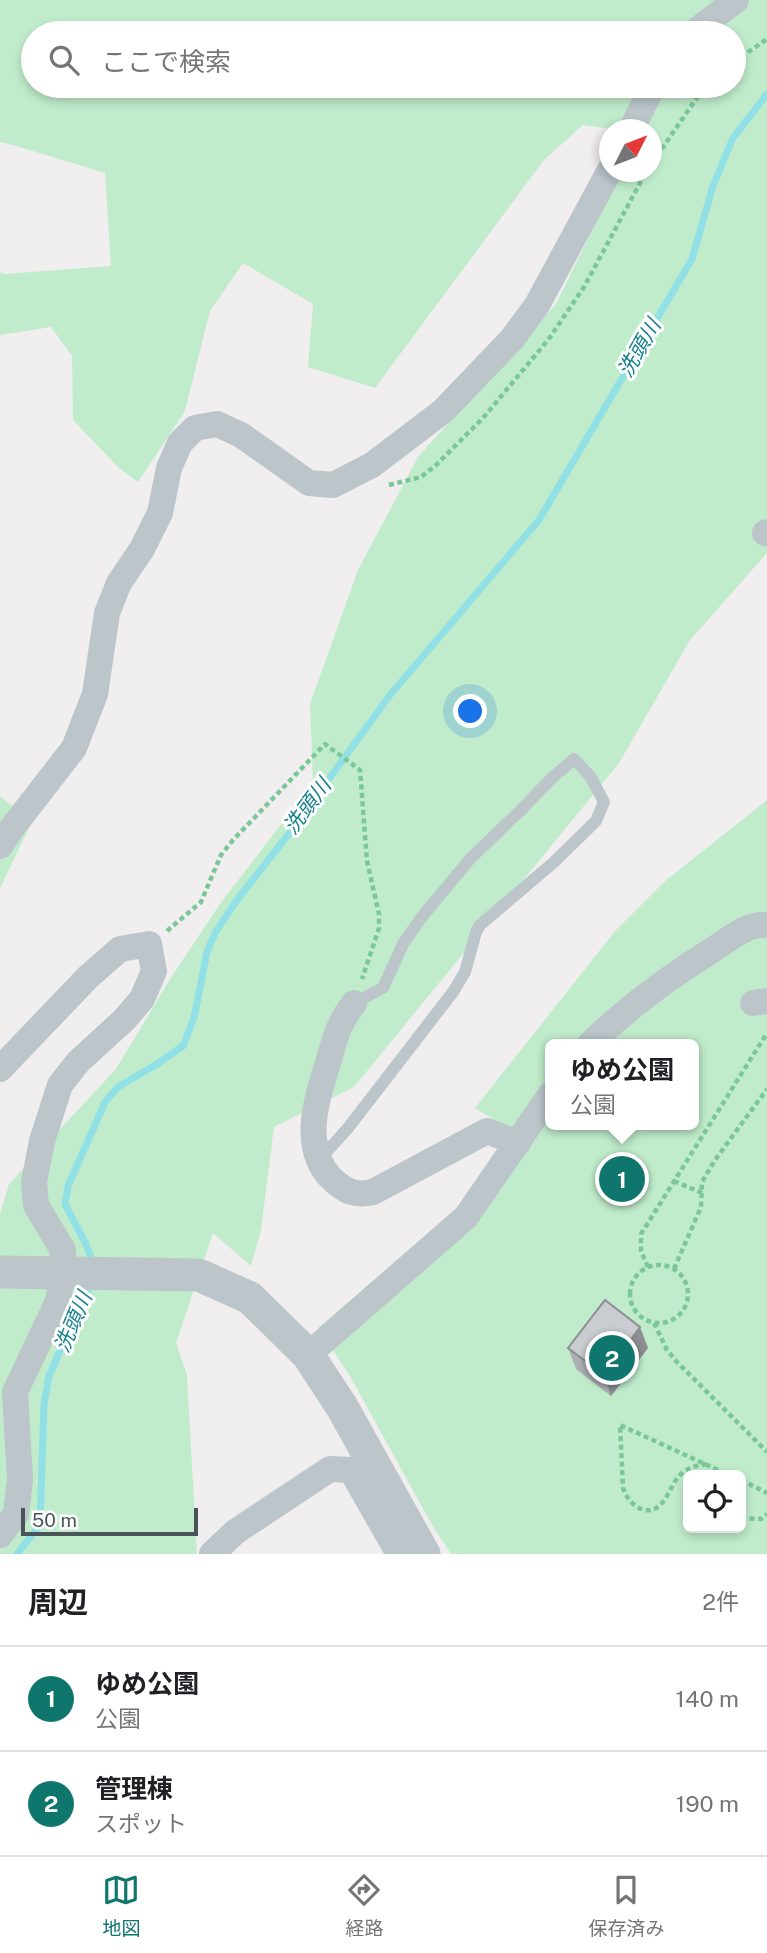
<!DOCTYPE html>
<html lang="ja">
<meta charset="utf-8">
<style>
body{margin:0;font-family:"Public Sans","Noto Sans JP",sans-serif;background:#f6f6f6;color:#202124}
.controls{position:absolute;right:21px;bottom:21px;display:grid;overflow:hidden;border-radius:10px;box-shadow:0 4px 10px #0003}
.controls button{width:63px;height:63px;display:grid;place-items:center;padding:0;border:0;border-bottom:2px solid #e0e0e0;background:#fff;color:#202124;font:35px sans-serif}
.compass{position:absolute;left:599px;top:119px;width:63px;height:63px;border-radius:50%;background:#fff;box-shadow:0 4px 10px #0003;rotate:48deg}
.scale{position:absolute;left:21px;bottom:18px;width:177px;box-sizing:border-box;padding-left:7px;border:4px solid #48545a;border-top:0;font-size:19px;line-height:24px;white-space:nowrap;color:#48545a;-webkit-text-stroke:5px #fff;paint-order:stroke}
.you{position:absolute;left:471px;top:712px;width:24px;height:24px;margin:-18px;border:5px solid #fff;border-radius:50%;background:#1a73e8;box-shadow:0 0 0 10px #1a73e833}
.badge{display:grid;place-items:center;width:46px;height:46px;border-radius:50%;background:#0f766e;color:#fff;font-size:23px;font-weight:700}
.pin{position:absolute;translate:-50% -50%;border:4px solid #fff;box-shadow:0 2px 7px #0006}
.popup{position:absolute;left:545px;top:1039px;width:154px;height:91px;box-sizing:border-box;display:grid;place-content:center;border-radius:10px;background:#fff;filter:drop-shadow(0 2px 5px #0005);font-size:23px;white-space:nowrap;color:#757577}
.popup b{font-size:26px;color:#202124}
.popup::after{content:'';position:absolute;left:50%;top:100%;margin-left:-14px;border:14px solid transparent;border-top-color:#fff}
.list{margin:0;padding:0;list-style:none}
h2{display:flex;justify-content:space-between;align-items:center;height:91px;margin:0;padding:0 28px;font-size:30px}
h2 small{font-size:23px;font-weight:400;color:#757577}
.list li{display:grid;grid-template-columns:46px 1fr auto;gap:21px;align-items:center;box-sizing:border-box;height:105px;padding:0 28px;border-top:2px solid #e0e0e0}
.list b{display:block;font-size:26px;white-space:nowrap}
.list p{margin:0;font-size:23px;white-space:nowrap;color:#757577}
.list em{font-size:23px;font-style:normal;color:#757577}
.icon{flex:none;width:38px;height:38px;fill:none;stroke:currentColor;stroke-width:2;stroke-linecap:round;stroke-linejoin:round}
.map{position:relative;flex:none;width:767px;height:1554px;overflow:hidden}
.search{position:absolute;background:#fff;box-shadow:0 4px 10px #0003;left:21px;right:21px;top:21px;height:77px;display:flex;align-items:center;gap:18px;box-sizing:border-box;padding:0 24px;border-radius:38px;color:#757577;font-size:26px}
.sheet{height:301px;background:#fff}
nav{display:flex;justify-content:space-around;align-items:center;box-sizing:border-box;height:98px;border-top:2px solid #e0e0e0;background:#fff;font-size:19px;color:#757577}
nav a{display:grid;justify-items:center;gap:4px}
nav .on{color:#0f766e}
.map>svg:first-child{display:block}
.green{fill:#c0eccb;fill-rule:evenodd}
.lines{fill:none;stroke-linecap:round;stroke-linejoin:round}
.stream{stroke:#90e0e6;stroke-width:7}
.path{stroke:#7ac797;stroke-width:4.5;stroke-dasharray:5 3.5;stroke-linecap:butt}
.service{stroke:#bbc5ca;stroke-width:12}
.minor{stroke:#bbc5ca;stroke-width:26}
.tertiary{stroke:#bbc5ca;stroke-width:33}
.tertiary-bridge{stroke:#bbc5ca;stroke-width:33}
.wall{fill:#adafb4}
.shaded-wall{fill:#8d8f92}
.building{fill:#c9ccd1;stroke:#8d8f92;stroke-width:2}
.labels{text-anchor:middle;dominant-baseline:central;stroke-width:6;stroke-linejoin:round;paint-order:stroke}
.water-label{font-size:21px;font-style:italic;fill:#15818a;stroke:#fff}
</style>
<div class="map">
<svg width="767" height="1554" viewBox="0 0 767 1554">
<rect width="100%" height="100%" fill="#f1eeef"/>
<path class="green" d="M 0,0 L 767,0 L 767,553 L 690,640 L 619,763 L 354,1087 L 274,1127 L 261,1230 L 251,1266 L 213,1233 L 176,1343 L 187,1375 L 197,1554 L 0,1554 L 0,1214 L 9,1184 L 116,1069 L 172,976 L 222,901 L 313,783 L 310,704 L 358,570 L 418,457 L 556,304 L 607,200 L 613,172 L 652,172 L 652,130 L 612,129 L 583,125 L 544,160 L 375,388 L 308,367 L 313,304 L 243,263 L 210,311 L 185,411 L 138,482 L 119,468 L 73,420 L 72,356 L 51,327 L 0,335 L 0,272 L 5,274 L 111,266 L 105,173 L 13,145 L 0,142 ZM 33,33 L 734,33 L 734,86 L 33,86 Z
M 0,796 L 32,822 L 0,888 Z
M 767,800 L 767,1554 L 451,1554 L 432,1525 L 350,1376 L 318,1328 L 457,1208 L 498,1150 L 509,1129 L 475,1108 L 616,930 L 665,881 ZM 550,1044 L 694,1044 L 694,1125 L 550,1125 ZM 688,1475 L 741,1475 L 741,1528 L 688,1528 Z"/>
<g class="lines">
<path class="stream" d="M 93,1263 L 86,1244 L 65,1204 L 68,1186 L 105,1102 L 118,1087 L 157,1064 L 183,1046 L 194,1018 L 207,952 L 215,933 L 237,900 L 291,831 L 390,695 L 539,520 L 692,259 L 713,186 L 733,138 L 767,94
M 17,1554 L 40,1525 L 44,1405 L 49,1376 L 77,1312 L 87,1296 L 89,1282"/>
<path class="path" d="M 734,62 L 767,39
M 652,163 L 705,86
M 389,485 L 421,477 L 435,466 L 483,418 L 548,340 L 584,287 L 646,172
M 167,931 L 201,902 L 221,855 L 233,840 L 325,744 L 360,770 L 367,861 L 379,914 L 379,928 L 362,979
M 674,1181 L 702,1193
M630 1294a29 29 0 1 1 58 0a29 29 0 1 1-58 0Z
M 648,1267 L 641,1251 L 641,1234 L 767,1033
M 674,1269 L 701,1207 L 702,1182 L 715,1160 L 767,1089
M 654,1323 L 667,1350 L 677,1362 L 767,1452
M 706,1475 L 704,1464 C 695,1466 686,1468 679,1476 C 669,1487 663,1517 641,1509 C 632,1505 626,1497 623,1488 L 620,1425 L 729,1475
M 741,1480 L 767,1493
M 741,1518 L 761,1519 L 767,1514"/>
<path class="service" d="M 320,1159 L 348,1128 L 453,992 L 465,972 L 476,932 L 480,925 L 553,863 L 596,821 L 604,802 L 590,776 L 574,759 L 553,777 L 519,812 L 470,859 L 421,918 L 403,944 L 383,988 L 354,1003"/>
<path class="minor" d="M 693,33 L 736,0
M 631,130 L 653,86
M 765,533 L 767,532
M 0,846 L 12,828 L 74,748 L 95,694 L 107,613 L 119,583 L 142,549 L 160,513 L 169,468 L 180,443 L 195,428 L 217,424 L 241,435 L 309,483 L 333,485 L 372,465 L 443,411 L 512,339 L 537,305 L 610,170
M 354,1003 C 350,1009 345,1015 342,1022 C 335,1034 332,1050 328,1063 C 316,1100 300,1150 334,1181 C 347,1192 356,1196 373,1192 L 487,1131 L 518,1143
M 753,1003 L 767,1001
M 590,1044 C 628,1007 669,977 714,949 C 729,939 748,923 767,925
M 0,1069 L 88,977 L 120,949 L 149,944 L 154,971 L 142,999 L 124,1020 L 78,1062 L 60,1085 L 42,1141 L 34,1182 L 36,1205 L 63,1250 L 59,1299 L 15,1392 L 20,1480 L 16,1514 L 0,1535
M 308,1355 L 466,1217 L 550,1095
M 212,1554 L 235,1532 L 330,1469 L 351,1470 L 399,1554"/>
<path class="tertiary" d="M 250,1298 L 308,1355 L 342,1407 L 424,1554"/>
<path class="tertiary-bridge" d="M 0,1272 L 199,1275 L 250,1298"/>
</g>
<path class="wall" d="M 568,1348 L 648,1348 L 611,1396 L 576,1369 Z"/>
<path class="shaded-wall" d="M 640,1327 L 648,1348 L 611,1396 L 604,1375 Z"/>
<path class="building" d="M 605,1300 L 640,1327 L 604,1375 L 568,1348 Z"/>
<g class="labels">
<g class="water-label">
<text transform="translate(639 348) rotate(-60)">洗頭川</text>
<text transform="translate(307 806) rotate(-53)">洗頭川</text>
<text transform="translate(73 1322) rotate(-67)">洗頭川</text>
</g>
</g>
</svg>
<div class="controls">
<button><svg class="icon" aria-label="locate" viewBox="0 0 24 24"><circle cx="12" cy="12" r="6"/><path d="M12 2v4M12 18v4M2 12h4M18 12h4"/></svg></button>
</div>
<svg class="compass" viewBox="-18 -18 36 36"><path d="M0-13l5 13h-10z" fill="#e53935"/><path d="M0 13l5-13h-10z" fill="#757577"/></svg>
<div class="scale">50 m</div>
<div class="you"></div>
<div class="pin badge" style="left:622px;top:1179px">1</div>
<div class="popup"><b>ゆめ公園</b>公園</div>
<div class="pin badge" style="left:612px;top:1358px">2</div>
<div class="search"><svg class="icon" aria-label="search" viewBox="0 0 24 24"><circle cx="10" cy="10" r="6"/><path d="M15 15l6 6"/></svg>ここで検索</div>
</div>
<section class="sheet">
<h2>周辺<small>2件</small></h2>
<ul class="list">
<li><span class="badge">1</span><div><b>ゆめ公園</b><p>公園</p></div><em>140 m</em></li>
<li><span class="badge">2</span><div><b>管理棟</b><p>スポット</p></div><em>190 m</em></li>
</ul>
</section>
<nav>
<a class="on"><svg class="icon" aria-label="map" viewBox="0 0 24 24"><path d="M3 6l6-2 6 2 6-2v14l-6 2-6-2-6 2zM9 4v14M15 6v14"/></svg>地図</a>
<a><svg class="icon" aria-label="directions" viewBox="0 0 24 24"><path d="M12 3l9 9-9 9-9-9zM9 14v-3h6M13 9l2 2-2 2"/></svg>経路</a>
<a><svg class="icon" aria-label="saved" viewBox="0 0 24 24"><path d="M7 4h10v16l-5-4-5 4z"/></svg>保存済み</a>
</nav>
